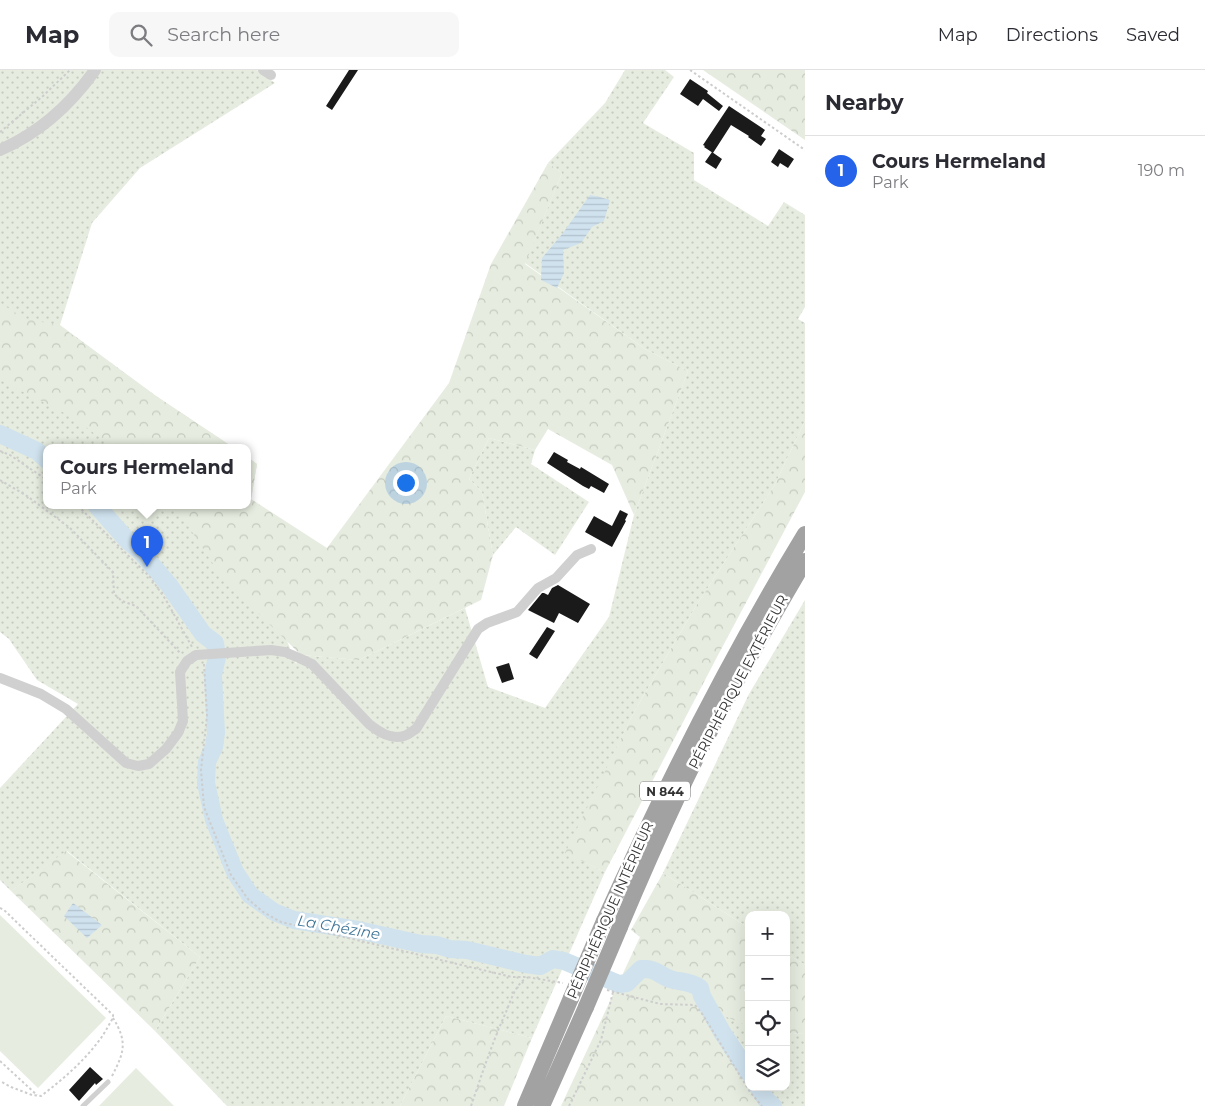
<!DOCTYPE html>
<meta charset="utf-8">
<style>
body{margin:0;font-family:Montserrat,sans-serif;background:#f7f7f7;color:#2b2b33}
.controls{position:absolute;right:15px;bottom:15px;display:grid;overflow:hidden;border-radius:10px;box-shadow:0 5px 20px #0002}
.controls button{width:45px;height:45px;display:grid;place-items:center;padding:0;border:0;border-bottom:1px solid #e1e1e2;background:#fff;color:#2b2b33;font:25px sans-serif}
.you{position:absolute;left:405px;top:412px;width:18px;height:18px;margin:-12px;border:4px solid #fff;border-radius:50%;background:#1a73e8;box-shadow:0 0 0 8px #1a73e833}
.badge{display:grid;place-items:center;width:32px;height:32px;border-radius:50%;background:#2563eb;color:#fff;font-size:16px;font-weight:700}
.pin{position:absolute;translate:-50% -41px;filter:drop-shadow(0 1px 2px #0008)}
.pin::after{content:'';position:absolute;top:26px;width:18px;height:15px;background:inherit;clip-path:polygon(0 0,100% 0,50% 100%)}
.popup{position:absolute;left:43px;top:374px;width:208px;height:65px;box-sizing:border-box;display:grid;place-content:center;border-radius:10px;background:#fff;filter:drop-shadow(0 1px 4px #0005);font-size:16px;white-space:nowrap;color:#7c7c81}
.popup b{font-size:19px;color:#2b2b33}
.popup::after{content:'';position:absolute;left:50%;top:100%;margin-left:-10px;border:10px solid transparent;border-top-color:#fff}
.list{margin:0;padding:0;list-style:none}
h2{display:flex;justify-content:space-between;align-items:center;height:65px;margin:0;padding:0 20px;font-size:21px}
h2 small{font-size:16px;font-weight:400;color:#7c7c81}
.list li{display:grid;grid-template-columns:32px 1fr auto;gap:15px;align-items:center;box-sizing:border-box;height:70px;padding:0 20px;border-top:1px solid #e1e1e2}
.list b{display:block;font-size:19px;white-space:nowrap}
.list p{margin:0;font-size:16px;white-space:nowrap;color:#7c7c81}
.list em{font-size:16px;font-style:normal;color:#7c7c81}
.icon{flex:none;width:28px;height:28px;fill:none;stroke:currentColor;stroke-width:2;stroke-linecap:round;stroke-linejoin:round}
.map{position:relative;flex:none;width:805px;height:1036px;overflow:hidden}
header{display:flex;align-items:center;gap:30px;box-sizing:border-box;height:70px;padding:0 25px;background:#fff;border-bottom:1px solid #e1e1e2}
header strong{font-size:24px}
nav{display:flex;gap:28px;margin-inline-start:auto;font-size:18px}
.search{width:350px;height:45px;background:#f7f7f7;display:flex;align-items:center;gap:12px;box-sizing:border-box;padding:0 18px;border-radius:10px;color:#7c7c81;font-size:19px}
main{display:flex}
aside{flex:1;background:#fff}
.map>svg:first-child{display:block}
.grass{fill:url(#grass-dots)}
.forest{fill:url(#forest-crowns)}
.garden{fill:#e6ecdf}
.water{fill:url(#water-rules)}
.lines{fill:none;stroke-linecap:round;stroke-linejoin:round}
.river{stroke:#cfe2ee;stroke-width:18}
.building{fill:#1a1a1a}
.path{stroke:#cdcdcd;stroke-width:2;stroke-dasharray:2.5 2.5;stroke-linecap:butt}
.service{stroke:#d0d0d0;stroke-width:5}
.minor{stroke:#d0d0d0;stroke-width:10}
.tertiary{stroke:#d0d0d0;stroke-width:12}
.trunk{stroke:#a2a2a2;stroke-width:16}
.trunk-bridge{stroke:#a2a2a2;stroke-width:16}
.labels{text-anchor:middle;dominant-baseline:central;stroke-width:5;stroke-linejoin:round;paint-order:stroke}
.shield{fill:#fff;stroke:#707070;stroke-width:1}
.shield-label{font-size:12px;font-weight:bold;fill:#333}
.street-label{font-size:14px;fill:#333;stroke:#fff}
.water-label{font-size:15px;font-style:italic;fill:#3f7597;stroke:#fff}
</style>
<header>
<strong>Map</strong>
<div class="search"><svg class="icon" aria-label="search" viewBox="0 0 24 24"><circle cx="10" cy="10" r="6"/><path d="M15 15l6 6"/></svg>Search here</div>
<nav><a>Map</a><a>Directions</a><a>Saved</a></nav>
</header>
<main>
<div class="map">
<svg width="805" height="1036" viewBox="0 0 805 1036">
<defs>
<pattern id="grass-dots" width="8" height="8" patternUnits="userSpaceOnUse" patternTransform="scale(1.25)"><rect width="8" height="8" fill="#e6ecdf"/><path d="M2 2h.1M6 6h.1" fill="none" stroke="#c6cbc0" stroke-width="1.8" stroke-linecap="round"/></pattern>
<pattern id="forest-crowns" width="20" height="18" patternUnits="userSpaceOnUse" patternTransform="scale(1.25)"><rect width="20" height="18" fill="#e6ecdf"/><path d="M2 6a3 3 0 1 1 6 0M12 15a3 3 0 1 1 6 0" fill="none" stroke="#c6cbc0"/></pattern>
<pattern id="water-rules" width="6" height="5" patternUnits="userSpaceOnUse" patternTransform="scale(1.25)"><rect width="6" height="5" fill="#cfe2ee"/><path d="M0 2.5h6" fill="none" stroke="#b2c2cd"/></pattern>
</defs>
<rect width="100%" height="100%" fill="#fff"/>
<path class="grass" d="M 0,0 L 257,0 L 275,13 L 140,98 L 92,153 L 60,255 L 156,326 L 234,378 L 47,378 L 47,436 L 247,436 L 247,387 L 257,394 L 251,429 L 279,550 L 296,594 L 301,585 L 359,590 L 465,538 L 488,617 L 545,638 L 609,547 L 634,445 L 688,301 L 645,279 L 525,193 L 562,103 L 548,93 L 605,33 L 625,0 L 665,0 L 674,7 L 643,53 L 694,83 L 694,110 L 768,156 L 784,132 L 805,145 L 805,237 L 798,249 L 805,253 L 805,351 L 774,416 L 696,536 L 634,642 L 566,783 L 605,802 L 532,968 L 446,946 L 400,1036 L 227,1036 L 155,961 L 200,887 L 67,781 L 11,821 L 0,810 L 0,718 L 78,634 L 37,610 L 9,569 L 0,562 Z
M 489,368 L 535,380 L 531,394 L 589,432 L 555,485 L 516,457 L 493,485 L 482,422 L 469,409 Z
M 805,530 L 805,895 L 791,886 L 786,899 L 786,845 L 749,845 L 749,858 L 663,803 L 749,624 Z
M 719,943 L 749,956 L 749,985 Z
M 786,963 L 805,964 L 805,1036 L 775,1036 L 768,1017 L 786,1017 Z"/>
<path class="forest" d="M 703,0 L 805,0 L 805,70 Z
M 548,93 L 562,103 L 525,194 L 645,279 L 688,301 L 634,445 L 612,395 L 548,359 L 535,380 L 489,368 L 469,409 L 482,422 L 493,485 L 481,530 L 359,590 L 301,585 L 223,509 L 175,436 L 247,436 L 247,387 L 257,394 L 251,429 L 327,478 L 449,313 L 491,194 Z
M 0,233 L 24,248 L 60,256 L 156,326 L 234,378 L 114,378 L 72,347 L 0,310 Z
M 805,351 L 805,422 L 717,587 L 605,802 L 565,783 L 634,642 L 696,536 L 774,416 Z
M 66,781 L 200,887 L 155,961 L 11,821 Z
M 663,803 L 749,858 L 749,908 L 744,921 L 749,922 L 749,956 L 719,944 L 749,985 L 749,1017 L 768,1017 L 775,1036 L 561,1036 L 640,867 L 631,860 Z
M 791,886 L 805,895 L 805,964 L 786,963 L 786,899 Z
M 446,946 L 532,968 L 504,1036 L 400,1036 Z"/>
<path class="garden" d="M 0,845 L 106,948 L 38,1018 L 0,981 Z
M 136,998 L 174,1036 L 99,1036 Z"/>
<path class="water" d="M 590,125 L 600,127 L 610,130 L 604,151 L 592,157 L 581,173 L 563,180 L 564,203 L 557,218 L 541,210 L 542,188 L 563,163 Z
M 73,833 L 102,855 L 87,868 L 64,846 Z"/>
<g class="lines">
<path class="river" d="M 0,364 L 37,381 L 47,390
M 97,436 L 128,471 L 141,482 L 169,515 L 203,564 L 215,573 L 217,587 L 213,605 L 216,663 L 214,677 L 207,692 L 206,713 L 214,750 L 235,802 L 250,825 L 274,842 L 294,850 L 358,860 L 421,874 L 437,875 L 450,879 L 467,880 L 526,894 L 540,896 L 553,889 L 564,891 L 619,914 L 627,913 L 641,899 C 656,898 657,904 670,909 C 682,913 688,910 700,918 L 702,926 L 722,962 L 749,1003
M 758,1017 L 767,1031 L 773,1036"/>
</g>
<path class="building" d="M 349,0 L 358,0 L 332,40 L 326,36 Z
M 690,9 L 708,21 L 707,23 L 723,36 L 719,41 L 703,29 L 698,36 L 680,24 Z
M 729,36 L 765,60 L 761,66 L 766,69 L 761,76 L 748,67 L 749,66 L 731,55 L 713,83 L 704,77 L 705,76 L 703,75 Z
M 779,79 L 794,89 L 788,98 L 780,93 L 778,97 L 771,92 Z
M 712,82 L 722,89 L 716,99 L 705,92 Z
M 554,382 L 568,390 L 567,392 L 580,399 L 581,397 L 609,414 L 604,423 L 591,416 L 589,419 L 583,416 L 547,393 Z
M 620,440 L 628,444 L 625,450 L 626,451 L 612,477 L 585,462 L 594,446 L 612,456 Z
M 558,515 L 590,534 L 578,553 L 559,543 L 554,553 L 528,540 L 542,523 L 544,523 L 548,525 L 552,518 Z
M 547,557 L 555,561 L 537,589 L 529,584 Z
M 509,593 L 514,609 L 502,613 L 496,597 Z
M 90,997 L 103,1009 L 96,1015 L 95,1013 L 79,1031 L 69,1020 Z"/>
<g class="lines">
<path class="path" d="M 690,0 L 805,80
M 0,62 L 43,26 L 70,0
M 0,381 L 10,385 L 47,410
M 0,410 L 27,426 L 70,458 L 113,502 L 114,524 L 122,531 L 136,536 L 181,584
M 78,436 L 150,507 L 166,530 L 192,577
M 204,594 L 207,646 L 201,700 L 204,737 L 231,805 L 248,829 L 263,842 L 281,852 L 512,907 L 527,907 L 563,913
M 0,838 L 4,840 L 113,945 L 113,948 C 108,956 104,965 98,972 C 82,993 62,1010 41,1026 L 32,1025 L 11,1017 L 0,1011
M 607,920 L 660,934 L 695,935 L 703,945 L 750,1022 L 762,1036
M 0,991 L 37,1025
M 112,1006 C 124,983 128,972 113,948
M 471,1036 C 482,1004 492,973 506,942 C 511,930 515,916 525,909
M 569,1036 L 601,970 L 613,922"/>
<path class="service" d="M 83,1036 L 108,1012"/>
<path class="minor" d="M 263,0 L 271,5
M 0,608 L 41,624 L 66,639 L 126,693 L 138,696 L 149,694 L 166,679 L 178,663 L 183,651 L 180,602 L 187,591 L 196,585 L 271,580 L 285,582 L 299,588 L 312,594 L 369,654 C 379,662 391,670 404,666 C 408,665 412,661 416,659 L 478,559 L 487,553 L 517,542 L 538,518 L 556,508 L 577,485 L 591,479"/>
<path class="tertiary" d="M 0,80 C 39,63 71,34 95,0"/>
<path class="trunk" d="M 604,851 C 664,718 729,589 805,464
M 620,857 C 640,809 661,762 683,715 C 720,638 762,564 805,491
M 525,1036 L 571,928
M 542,1036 L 586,937"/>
<path class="trunk-bridge" d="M 571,928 L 604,851
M 586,937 L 620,857"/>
</g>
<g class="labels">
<rect class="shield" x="640" y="711.5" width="50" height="19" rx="4"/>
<g class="shield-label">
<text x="665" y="721">N 844</text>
</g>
<g class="street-label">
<text transform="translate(738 612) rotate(-62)">PÉRIPHÉRIQUE EXTÉRIEUR</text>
<text transform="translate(610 840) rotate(-66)">PÉRIPHÉRIQUE INTÉRIEUR</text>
</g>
<g class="water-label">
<text transform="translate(339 857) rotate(10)">La Chézine</text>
</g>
</g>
</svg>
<div class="controls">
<button>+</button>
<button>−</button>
<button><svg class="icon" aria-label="locate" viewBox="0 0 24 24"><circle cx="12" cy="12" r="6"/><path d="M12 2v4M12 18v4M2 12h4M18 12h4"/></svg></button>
<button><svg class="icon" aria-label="layers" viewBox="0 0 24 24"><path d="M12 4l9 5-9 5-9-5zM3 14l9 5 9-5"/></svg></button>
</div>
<div class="you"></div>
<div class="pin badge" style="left:147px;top:497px">1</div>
<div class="popup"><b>Cours Hermeland</b>Park</div>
</div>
<aside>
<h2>Nearby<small></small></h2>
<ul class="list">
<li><span class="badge">1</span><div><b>Cours Hermeland</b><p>Park</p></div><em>190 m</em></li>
</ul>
</aside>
</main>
